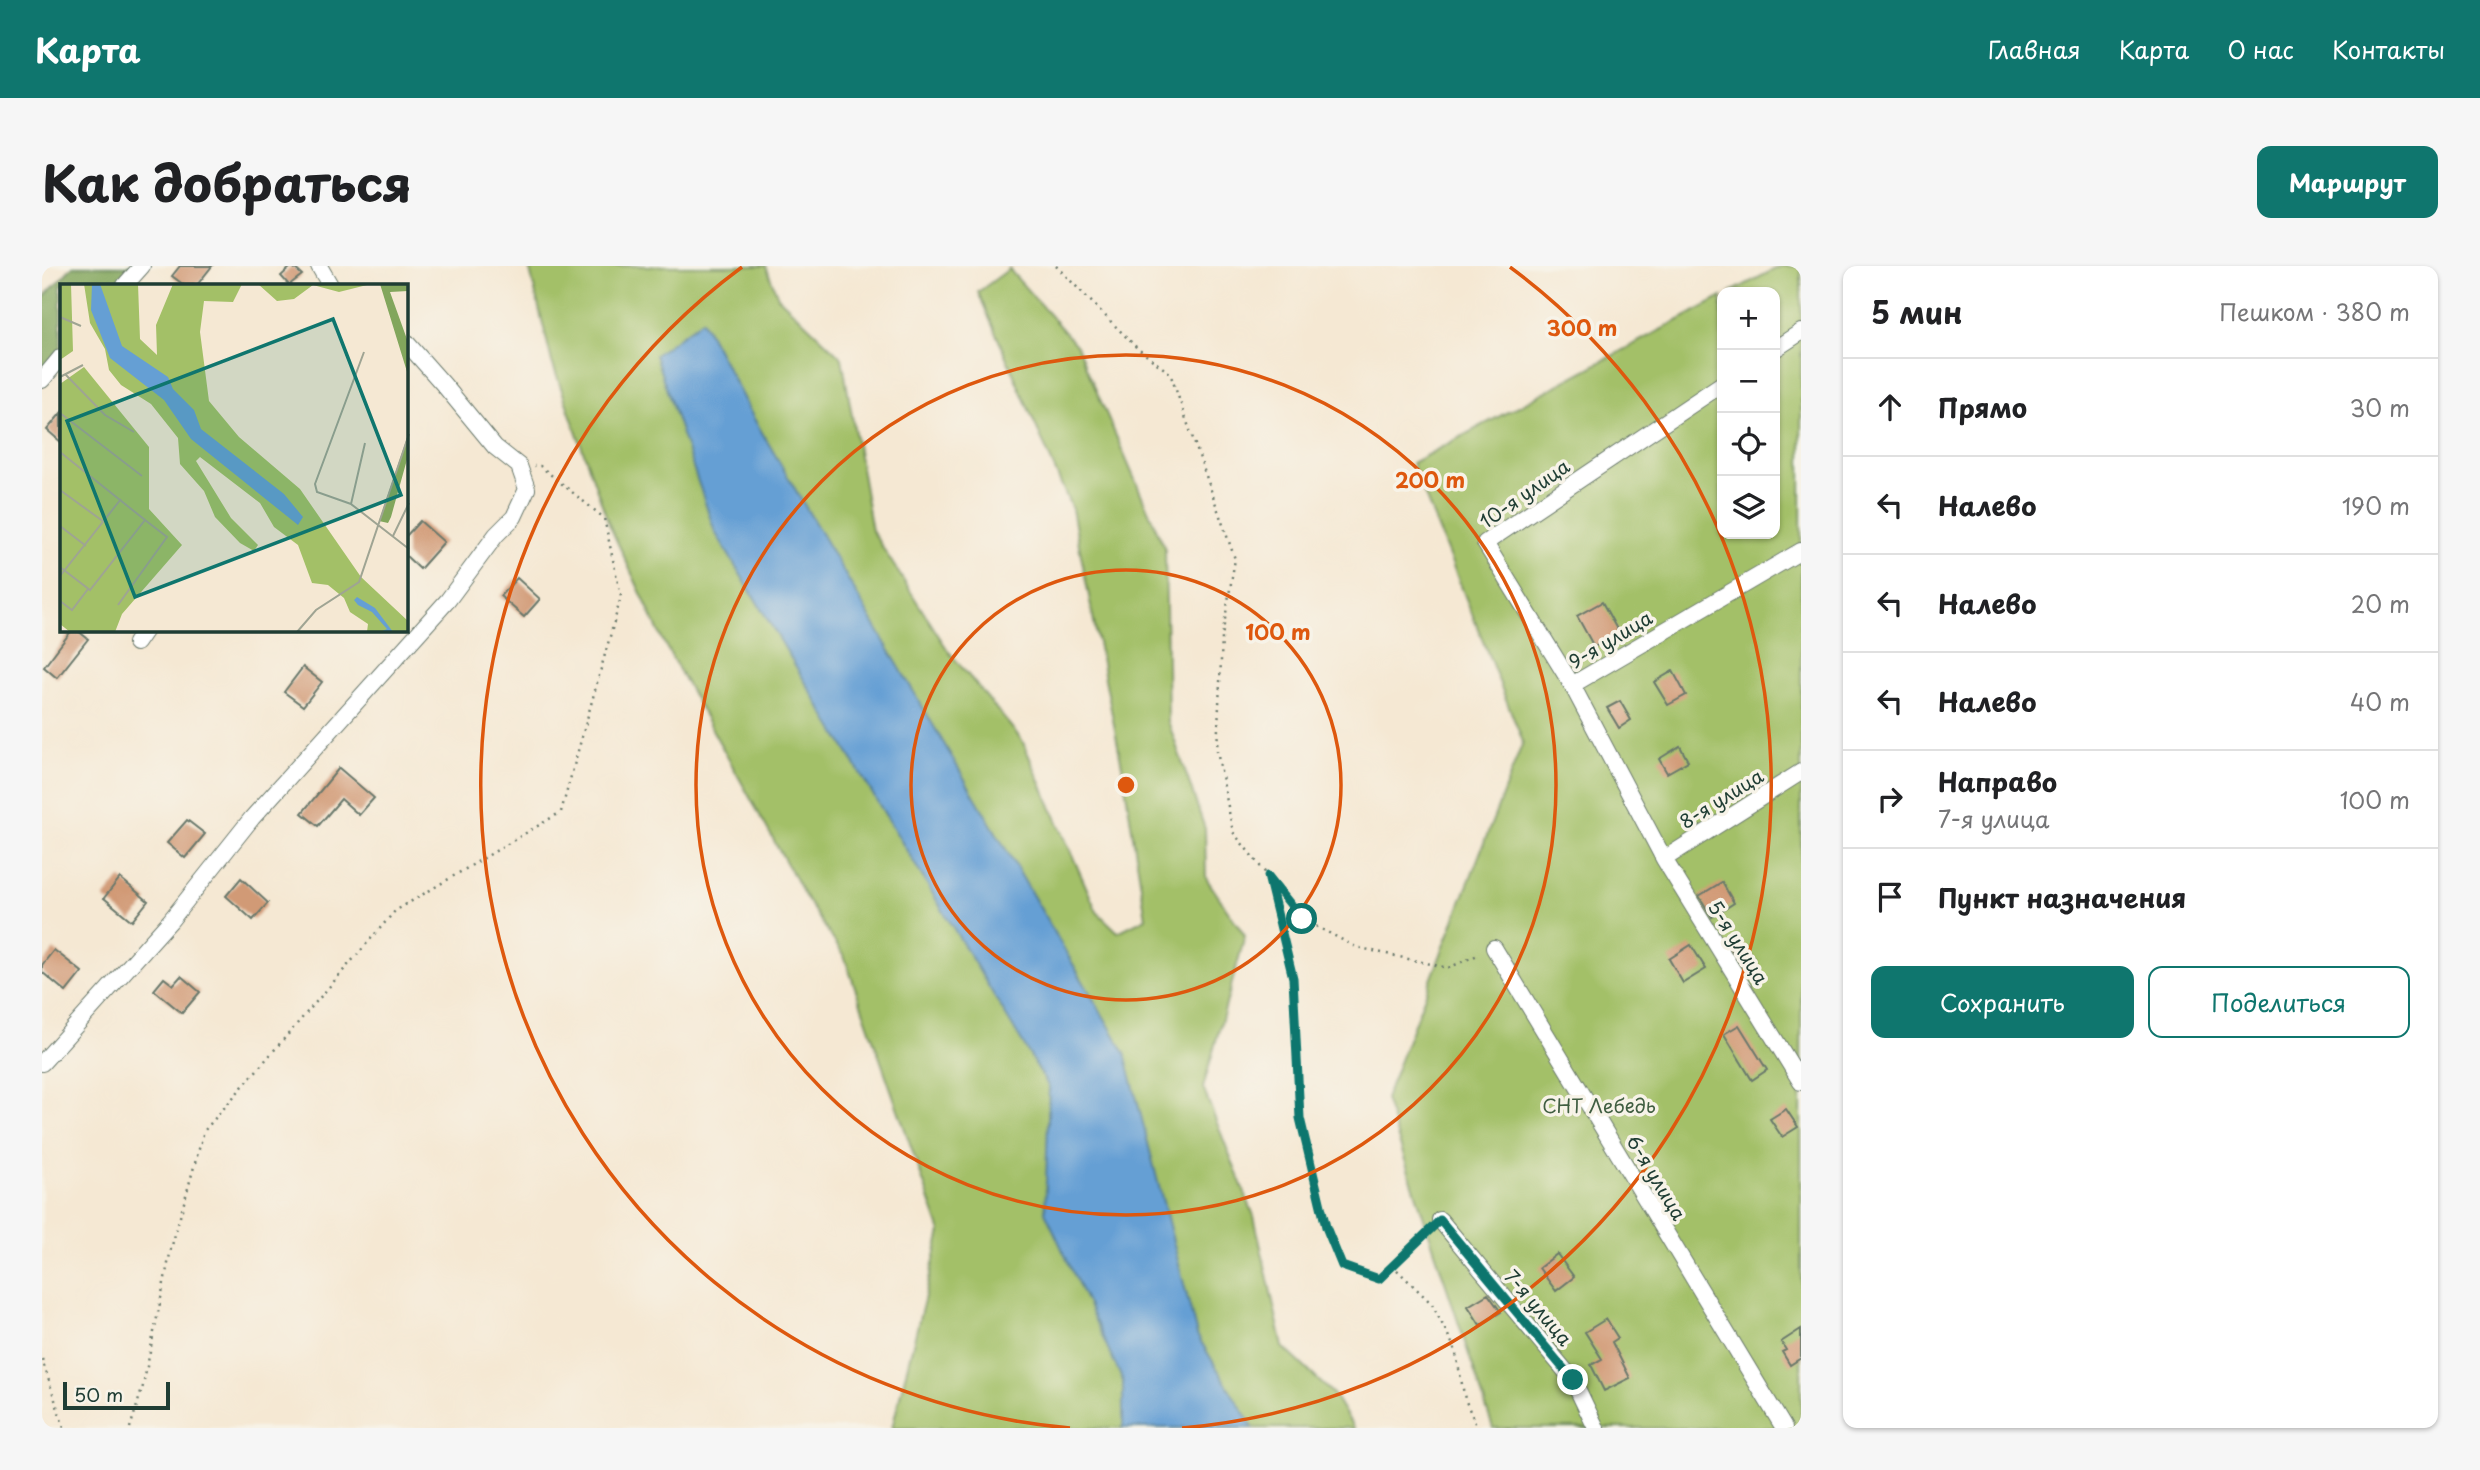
<!DOCTYPE html>
<html lang="ru">
<meta charset="utf-8">
<style>
body{margin:0;font-family:"Playpen Sans",sans-serif;background:#f6f6f6;color:#202124}
.controls{position:absolute;right:21px;top:21px;display:grid;overflow:hidden;border-radius:14px;box-shadow:0 2px 5px #0004}
.controls button{width:63px;height:63px;display:grid;place-items:center;padding:0;border:0;border-bottom:2px solid #e0e0e0;background:#fff;color:#202124;font:35px sans-serif}
.scale{position:absolute;left:21px;bottom:18px;width:107px;box-sizing:border-box;padding-left:7px;border:4px solid #1f3d34;border-top:0;font-size:19px;line-height:24px;white-space:nowrap;color:#1f3d34;-webkit-text-stroke:5px #f7f3e8;paint-order:stroke}
.stop{position:absolute;width:21px;height:21px;margin:-16px;border:5px solid #0f766e;border-radius:50%;background:#fff}
.stop.end{background:#0f766e;border-color:#fff;box-shadow:0 2px 7px #0008}
.list{margin:0;padding:0;list-style:none}
h2{display:flex;justify-content:space-between;align-items:center;height:91px;margin:0;padding:0 28px;font-size:30px}
h2 small{font-size:23px;font-weight:400;color:#757577}
.list li{display:grid;grid-template-columns:46px 1fr auto;gap:21px;align-items:center;box-sizing:border-box;height:98px;padding:0 28px;border-top:2px solid #e0e0e0}
.list b{display:block;font-size:26px;white-space:nowrap}
.list p{margin:0;font-size:23px;white-space:nowrap;color:#757577}
.list em{font-size:23px;font-style:normal;color:#757577}
.actions{display:flex;gap:14px;padding:21px 28px}
.actions a{flex:1;padding:16px 0;border:2px solid #0f766e;border-radius:14px;text-align:center;font-size:24px;color:#0f766e}
.actions .main{background:#0f766e;color:#fff}
.icon{flex:none;width:38px;height:38px;fill:none;stroke:currentColor;stroke-width:2;stroke-linecap:round;stroke-linejoin:round}
.map{position:relative;flex:none;width:1759px;height:1162px;overflow:hidden;border-radius:14px}
header{display:flex;align-items:center;gap:42px;box-sizing:border-box;height:98px;padding:0 35px;background:#0f766e;color:#fff}
header strong{font-size:33px}
nav{display:flex;gap:38px;margin-inline-start:auto;font-size:24px}
.intro{display:flex;align-items:center;justify-content:space-between;box-sizing:border-box;height:168px;padding:0 42px}
h1{margin:0;font-size:49px}
.button{padding:18px 32px;border-radius:14px;background:#0f766e;color:#fff;font-size:24px;font-weight:700}
main{display:flex;gap:42px;padding:0 42px}
aside{flex:1;background:#fff;border-radius:14px;box-shadow:0 2px 5px #0004}
.map>svg:first-child{display:block}
.green{fill:#a3c067;stroke:#617e4e;stroke-width:2}
.forest{fill:#82a65c;stroke:#507248;stroke-width:2}
.water{fill:#659fd4;stroke:#426e84;stroke-width:2}
.building{fill:#d19a76}
.lines{fill:none;stroke-linecap:round;stroke-linejoin:round}
.minor-casing{stroke:#6a796c;stroke-width:18}
.path{stroke:#6a796c;stroke-width:2.5;stroke-dasharray:2 5;stroke-linecap:butt}
.minor{stroke:#fff;stroke-width:16}
.route{stroke:#0f766e;stroke-width:9}
.ring{fill:none;stroke:#de580e;stroke-width:3.5}
.labels{text-anchor:middle;dominant-baseline:central;stroke-width:7;stroke-linejoin:round;paint-order:stroke}
.street-label{font-size:19px;fill:#1f3d34;stroke:#f7f3e8}
.park-label{font-size:19px;fill:#405e41;stroke:#f7f3e8}
.inset-road{fill:none;stroke:#9fa493;stroke-width:2}
.view{fill:#0f766e;fill-opacity:0.15;stroke:#0f766e;stroke-width:3.5}
.inset-edge{fill:none;stroke:#1f3d34;stroke-width:3.5}
.centre{fill:#de580e;stroke:#f7f3e8;stroke-width:3.5}
.ring-label{font-size:21px;text-anchor:middle;font-weight:bold;fill:#de580e;stroke:#f7f3e8;stroke-width:7;stroke-linejoin:round;paint-order:stroke}
</style>
<header>
<strong>Карта</strong>
<nav><a>Главная</a><a>Карта</a><a>О нас</a><a>Контакты</a></nav>
</header>
<div class="intro"><h1>Как добраться</h1><a class="button">Маршрут</a></div>
<main>
<div class="map">
<svg width="1759" height="1162" viewBox="0 0 1759 1162">
<rect width="100%" height="100%" fill="#f7f3e8"/>
<filter id="ink" filterUnits="userSpaceOnUse"><feTurbulence type="fractalNoise" baseFrequency=".0143" numOctaves="2"/><feDisplacementMap in="SourceGraphic" scale="14" xChannelSelector="R" yChannelSelector="G"/><feConvolveMatrix kernelMatrix="1 2 1 2 8 2 1 2 1" color-interpolation-filters="sRGB"/></filter>
<filter id="wash" filterUnits="userSpaceOnUse"><feTurbulence type="fractalNoise" baseFrequency=".00686" numOctaves="4" result="noise"/><feDisplacementMap in="SourceGraphic" scale="28" xChannelSelector="R" yChannelSelector="G"/><feGaussianBlur stdDeviation="1.57" result="paint"/><feColorMatrix in="noise" values="0 0 0 0 0 0 0 0 0 0 0 0 0 0 0 0 0 1.4 0 .05"/><feComposite in="paint" operator="in"/></filter>
<g filter="url(#wash)">
<rect width="100%" height="100%" fill="#f5e8d3"/>
<path class="green" d="M 487,0 L 724,0 L 736,31 L 800,92 L 830,265 L 907,386 L 980,474 L 1055,646 L 1076,666 L 1104,652 L 1080,500 L 1030,243 L 936,26 L 967,3 L 1035,80 L 1123,283 L 1126,455 L 1163,563 L 1164,612 L 1203,670 L 1161,822 L 1212,950 L 1241,1081 L 1292,1129 L 1312,1162 L 850,1162 L 899,966 L 802,690 L 765,634 L 622,377 L 567,258 L 510,96 Z
M 1739,0 L 1759,0 L 1759,1162 L 1451,1162 L 1343,833 L 1481,476 L 1370,197 L 1680,31 L 1680,268 L 1733,268 L 1733,26 L 1689,26 Z"/>
<path class="forest" d="M 31,0 L 98,0 L 82,19 L 19,19 L 19,94 L 0,117 L 0,33 Z"/>
<path class="water" d="M 660,54 L 711,151 L 1083,787 L 1155,1069 L 1211,1162 L 1081,1162 L 1081,1115 L 1003,946 L 1007,821 L 673,266 L 613,89 Z"/>
<g id="blocks">
<path class="building" d="M 138,0 L 170,0 L 155,19 L 142,19 L 130,10 Z
M 250,0 L 260,9 L 247,19 L 239,10 Z
M 19,147 L 19,176 L 5,164 Z
M 378,255 L 402,276 L 378,303 L 364,290 L 364,270 Z
M 475,312 L 498,333 L 482,351 L 458,330 Z
M 1560,336 L 1577,367 L 1552,381 L 1535,350 Z
M 30,364 L 35,364 L 46,373 L 15,412 L 2,401 Z
M 261,401 L 280,416 L 261,440 L 242,426 Z
M 1631,405 L 1644,429 L 1626,439 L 1612,416 Z
M 1578,435 L 1589,454 L 1577,462 L 1565,442 Z
M 1638,480 L 1646,495 L 1625,507 L 1617,493 Z
M 297,502 L 332,532 L 317,549 L 299,533 L 276,560 L 260,547 Z
M 145,554 L 163,568 L 143,592 L 125,577 Z
M 78,612 L 106,635 L 90,655 L 62,632 Z
M 199,612 L 226,637 L 211,654 L 184,630 Z
M 1680,616 L 1692,637 L 1670,651 L 1657,630 Z
M 1701,677 L 1712,692 L 1700,700 L 1690,684 Z
M 1649,679 L 1664,703 L 1641,717 L 1627,693 Z
M 12,684 L 40,706 L 24,726 L 0,706 L 0,699 Z
M 139,710 L 158,726 L 140,747 L 112,724 L 122,712 L 131,719 Z
M 1697,759 L 1725,804 L 1710,814 L 1682,768 Z
M 1744,843 L 1756,861 L 1740,871 L 1728,853 Z
M 1515,988 L 1532,1011 L 1514,1025 L 1497,1002 Z
M 1446,1028 L 1459,1046 L 1438,1059 L 1426,1040 Z
M 1564,1053 L 1576,1072 L 1570,1076 L 1588,1112 L 1562,1125 L 1549,1099 L 1560,1093 L 1543,1066 Z
M 1759,1063 L 1759,1092 L 1748,1099 L 1740,1086 L 1744,1084 L 1739,1076 Z"/>
</g>
</g>
<g filter="url(#ink)">
<use href="#blocks" fill-opacity="0" stroke="#6a796c" stroke-width="2"/>
<g class="lines">
<g class="minor-casing">
<path id="minor" d="M 277,0 L 288,19
M 83,19 L 100,0
M 1733,83 L 1759,66
M 0,114 L 19,91
M 1759,285 L 1530,419 L 1622,593 L 1759,816
M 94,377 L 103,364
M 1530,419 L 1443,277 L 1680,118
M 1622,593 L 1759,506
M 1452,682 L 1742,1162
M 0,797 L 128,655 L 210,552 L 406,334 L 454,269 L 472,251 L 485,223 L 477,200 L 453,181 L 402,119 L 364,76
M 1398,954 L 1531,1114 L 1554,1162"/>
</g>
<path class="path" d="M 1014,0 L 1096,83 L 1128,107 L 1193,293 L 1180,371 L 1175,485 L 1191,566 L 1260,653 L 1314,681 L 1406,702 L 1438,688
M 1227,614 L 1251,711 L 1258,852 L 1284,961 L 1300,1000 L 1337,1013 L 1387,965
M 1350,999 L 1390,1038 L 1413,1083 L 1423,1133 L 1435,1162
M 0,1093 L 22,1162
M 88,1162 L 101,1120 L 129,983 L 162,865 L 353,645 L 519,546 L 579,331 L 562,252 L 498,200 L 492,200"/>
<use href="#minor" class="minor"/>
</g>
</g>
<g class="lines" filter="url(#ink)">
<path class="route" d="M 1260,653 L 1226,610 L 1251,712 L 1258,852 L 1284,961 L 1300,1000 L 1337,1013 L 1398,954 L 1531,1114"/>
</g>
<g class="ring">
<circle cx="1084" cy="519" r="215"/>
<circle cx="1084" cy="519" r="430"/>
<path d="M1028 1162A645 645 0 0 1 700 1M1468 1A645 645 0 0 1 1140 1162"/>
</g>
<g class="labels">
<g class="street-label">
<text transform="translate(1482 227) rotate(-35)">10-я улица</text>
<text transform="translate(1568 373) rotate(-31)">9-я улица</text>
<text transform="translate(1679 532) rotate(-32)">8-я улица</text>
<text transform="translate(1697 676) rotate(58)">5-я улица</text>
<text transform="translate(1615 911) rotate(59)">6-я улица</text>
<text transform="translate(1497 1041) rotate(50)">7-я улица</text>
</g>
<g class="park-label">
<text x="1557" y="839">СНТ Лебедь</text>
</g>
</g>
<g transform="translate(18 18)">
<rect width="348" height="348" fill="#f5e8d3"/>
<path d="M 0,0 L 11,0 L 13,67 L 0,76 ZM 24,0 L 78,0 L 80,55 L 97,71 L 96,41 L 113,0 L 182,0 L 173,18 L 144,17 L 140,48 L 149,117 L 179,153 L 240,205 L 301,293 L 348,337 L 348,348 L 307,348 L 308,340 L 290,328 L 284,314 L 268,301 L 252,299 L 238,261 L 214,243 L 200,219 L 140,173 L 136,177 L 171,234 L 198,261 L 194,267 L 180,259 L 155,233 L 144,207 L 120,180 L 118,154 L 91,120 L 61,101 L 49,86 L 45,65 L 30,39 ZM 198,0 L 311,0 L 279,8 L 253,1 L 234,15 L 217,17 ZM 24,83 L 89,163 L 89,225 L 122,261 L 62,330 L 55,348 L 10,348 L 0,340 L 0,100 Z" fill="#a3c067"/>
<path d="M 320,0 L 348,0 L 348,7 L 330,8 L 348,58 L 348,91 ZM 348,151 L 348,172 L 331,233 L 328,239 L 319,237 Z" fill="#82a65c"/>
<path d="M 32,0 L 40,0 L 62,62 L 108,93 L 113,105 L 134,126 L 141,145 L 224,210 L 243,233 L 238,241 L 131,155 L 104,116 L 50,74 L 31,26 ZM 297,313 L 315,324 L 333,348 L 320,348 L 327,345 L 312,328 L 298,321 L 294,316 Z" fill="#659fd4"/>
<path class="inset-road" d="M 0,33 L 21,42M 5,90 L 45,131 L 74,148M 0,93 L 23,81M 0,129 L 82,192M 305,159 L 291,220 L 349,265M 0,168 L 85,236 L 30,306 L 0,283M 0,206 L 44,238M 291,220 L 257,208 L 255,200 L 304,68M 0,242 L 26,262M 333,252 L 349,219M 0,292 L 61,215M 0,317 L 12,326 L 28,305M 58,321 L 107,253 L 85,236M 237,348 L 256,326 L 299,298 L 349,150"/>
<path class="view" d="M 273,35 L 341,211 L 75,313 L 7,137 Z"/>
<rect width="348" height="348" class="inset-edge"/>
</g>
<circle cx="1084" cy="519" r="10" class="centre"/>
<g class="ring-label">
<text x="1540" y="70">300 m</text>
<text x="1388" y="222">200 m</text>
<text x="1236" y="374">100 m</text>
</g>
</svg>
<div class="controls">
<button>+</button>
<button>−</button>
<button><svg class="icon" aria-label="locate" viewBox="0 0 24 24"><circle cx="12" cy="12" r="6"/><path d="M12 2v4M12 18v4M2 12h4M18 12h4"/></svg></button>
<button><svg class="icon" aria-label="layers" viewBox="0 0 24 24"><path d="M12 4l9 5-9 5-9-5zM3 14l9 5 9-5"/></svg></button>
</div>
<div class="scale">50 m</div>
<div class="stop" style="left:1260px;top:653px"></div>
<div class="stop end" style="left:1531px;top:1114px"></div>
</div>
<aside>
<h2>5 мин<small>Пешком · 380 m</small></h2>
<ul class="list">
<li><svg class="icon" aria-label="ahead" viewBox="0 0 24 24"><path d="M12 20V5M6 11l6-6 6 6"/></svg><div><b>Прямо</b></div><em>30 m</em></li>
<li><svg class="icon" aria-label="left" viewBox="0 0 24 24"><path d="M17 20v-9H6M10 6l-5 5 5 5"/></svg><div><b>Налево</b></div><em>190 m</em></li>
<li><svg class="icon" aria-label="left" viewBox="0 0 24 24"><path d="M17 20v-9H6M10 6l-5 5 5 5"/></svg><div><b>Налево</b></div><em>20 m</em></li>
<li><svg class="icon" aria-label="left" viewBox="0 0 24 24"><path d="M17 20v-9H6M10 6l-5 5 5 5"/></svg><div><b>Налево</b></div><em>40 m</em></li>
<li><svg class="icon" aria-label="right" viewBox="0 0 24 24"><path d="M7 20v-9h11M14 6l5 5-5 5"/></svg><div><b>Направо</b><p>7-я улица</p></div><em>100 m</em></li>
<li><svg class="icon" aria-label="arrive" viewBox="0 0 24 24"><path d="M6 21V4h12l-3 4 3 4H6"/></svg><div><b>Пункт назначения</b></div></li>
</ul>
<div class="actions"><a class="main">Сохранить</a><a>Поделиться</a></div>
</aside>
</main>
